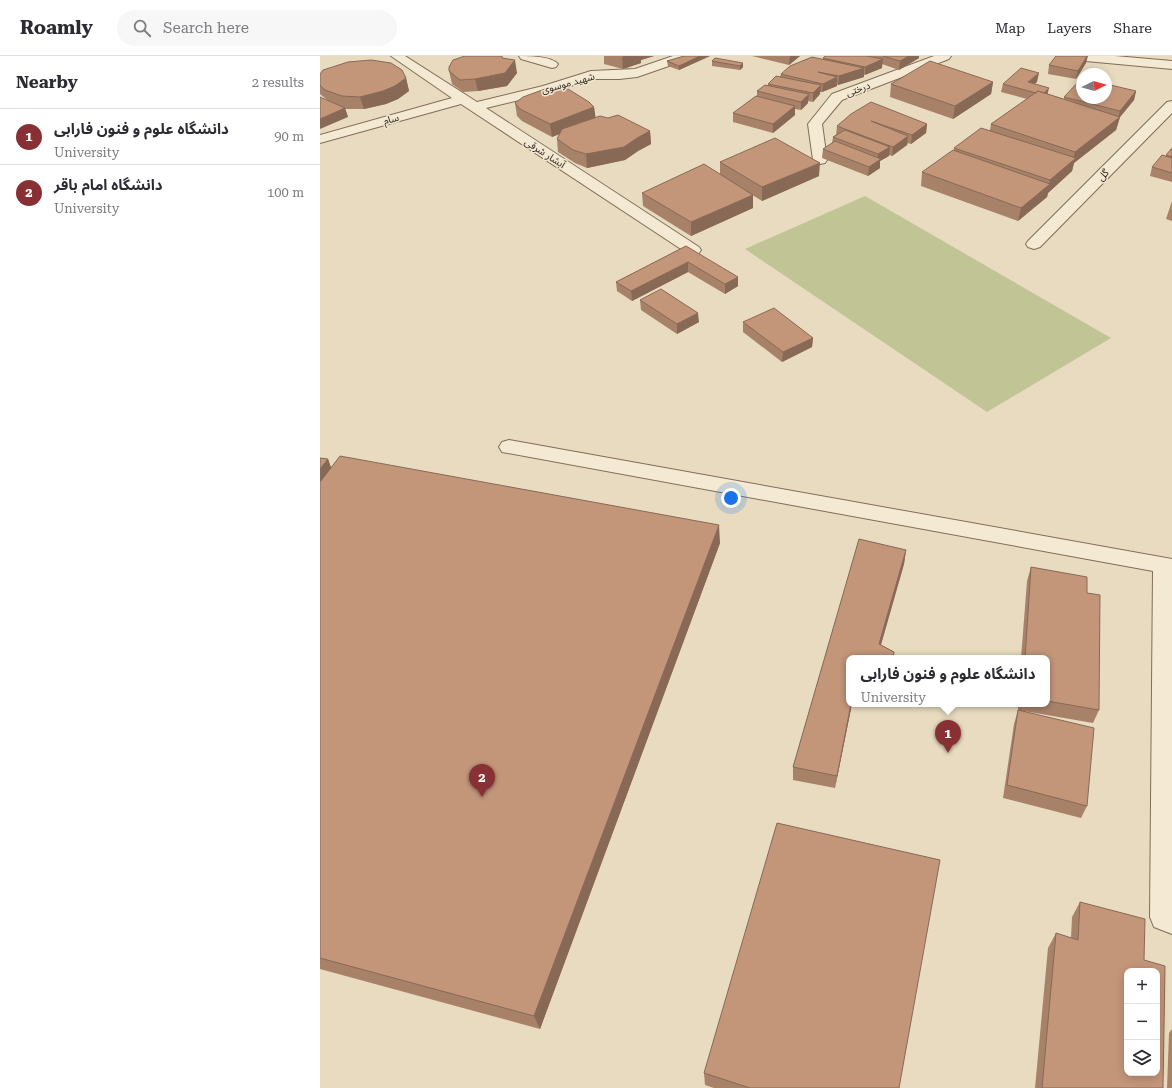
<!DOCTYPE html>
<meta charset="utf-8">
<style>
body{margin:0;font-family:"Roboto Serif","Noto Sans Arabic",serif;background:#f7f7f7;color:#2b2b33}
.controls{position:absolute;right:12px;bottom:12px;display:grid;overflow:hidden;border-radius:8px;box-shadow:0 2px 10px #0003}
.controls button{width:36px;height:36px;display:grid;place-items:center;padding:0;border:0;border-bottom:1px solid #e1e1e2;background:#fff;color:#2b2b33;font:20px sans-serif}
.compass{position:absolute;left:756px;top:12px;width:36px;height:36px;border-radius:50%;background:#fff;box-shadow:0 2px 10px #0003;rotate:84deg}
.you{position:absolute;left:411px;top:442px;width:14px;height:14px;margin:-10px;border:3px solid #fff;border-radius:50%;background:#1a73e8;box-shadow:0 0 0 6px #1a73e833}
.badge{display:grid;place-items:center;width:26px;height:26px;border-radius:50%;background:#893034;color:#fff;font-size:13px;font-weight:700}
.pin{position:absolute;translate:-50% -33px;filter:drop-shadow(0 1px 2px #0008)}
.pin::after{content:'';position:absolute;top:21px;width:14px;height:12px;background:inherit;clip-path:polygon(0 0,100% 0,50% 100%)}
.popup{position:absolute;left:526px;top:599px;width:204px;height:52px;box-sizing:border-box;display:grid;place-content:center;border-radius:8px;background:#fff;filter:drop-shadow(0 1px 3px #0005);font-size:13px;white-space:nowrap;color:#7c7c81}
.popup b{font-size:15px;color:#2b2b33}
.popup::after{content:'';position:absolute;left:50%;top:100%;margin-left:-8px;border:8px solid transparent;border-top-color:#fff}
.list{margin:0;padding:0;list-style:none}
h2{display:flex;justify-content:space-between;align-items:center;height:52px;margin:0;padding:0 16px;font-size:17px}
h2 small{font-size:13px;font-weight:400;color:#7c7c81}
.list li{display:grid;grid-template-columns:26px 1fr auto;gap:12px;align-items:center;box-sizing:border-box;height:56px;padding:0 16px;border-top:1px solid #e1e1e2}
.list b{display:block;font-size:15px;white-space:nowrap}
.list p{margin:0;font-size:13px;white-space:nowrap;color:#7c7c81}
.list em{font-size:13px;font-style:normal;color:#7c7c81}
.icon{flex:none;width:22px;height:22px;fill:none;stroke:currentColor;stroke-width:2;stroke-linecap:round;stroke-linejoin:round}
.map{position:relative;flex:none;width:852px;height:1032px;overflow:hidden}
header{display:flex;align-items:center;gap:24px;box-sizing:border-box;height:56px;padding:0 20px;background:#fff;border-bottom:1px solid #e1e1e2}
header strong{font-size:19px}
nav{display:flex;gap:22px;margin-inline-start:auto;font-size:14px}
.search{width:280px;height:36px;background:#f7f7f7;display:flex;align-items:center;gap:10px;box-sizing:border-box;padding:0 14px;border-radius:22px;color:#7c7c81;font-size:15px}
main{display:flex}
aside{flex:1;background:#fff}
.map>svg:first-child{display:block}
.green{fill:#c1c596}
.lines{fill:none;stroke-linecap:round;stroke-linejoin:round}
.minor-casing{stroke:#806d5a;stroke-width:2}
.minor{fill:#f4e9d2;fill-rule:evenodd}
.wall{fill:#a88169}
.shaded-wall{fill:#886955}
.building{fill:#c3967a;stroke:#886955;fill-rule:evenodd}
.labels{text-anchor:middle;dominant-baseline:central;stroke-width:3;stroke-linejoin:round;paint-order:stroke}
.far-street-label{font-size:10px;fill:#31261d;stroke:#f1e6cf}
</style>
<header>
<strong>Roamly</strong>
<div class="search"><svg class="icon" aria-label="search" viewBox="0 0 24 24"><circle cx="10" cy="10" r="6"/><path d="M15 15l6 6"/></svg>Search here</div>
<nav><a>Map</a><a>Layers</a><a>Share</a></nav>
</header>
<main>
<aside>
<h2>Nearby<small>2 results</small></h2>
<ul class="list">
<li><span class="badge">1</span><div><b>دانشگاه علوم و فنون فارابی</b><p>University</p></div><em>90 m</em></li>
<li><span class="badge">2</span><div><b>دانشگاه امام باقر</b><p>University</p></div><em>100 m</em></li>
</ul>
</aside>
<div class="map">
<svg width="852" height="1032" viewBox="0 0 852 1032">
<rect width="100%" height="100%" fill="#e8dbc0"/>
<path class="green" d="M 545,140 L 791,282 L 667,356 L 425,193 Z"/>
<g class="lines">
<g class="minor-casing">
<path id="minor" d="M 71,0 L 85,0 L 157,46 L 223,30 L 271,15 L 315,13 L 353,0 L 371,0 L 369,3 L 317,21 L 299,23 L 272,23 L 232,36 L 166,52 L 379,191 L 381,194 L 379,197 L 373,199 L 367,197 L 141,48 L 0,87 L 0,79 L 132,42 Z
M 199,0 C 209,0 231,0 238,8 L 236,11 L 232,12 L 201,3 Z
M 614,0 L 631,0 L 629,3 L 522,44 L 502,68 L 507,104 L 505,107 L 500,108 L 495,107 L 493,104 L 488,68 L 512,38 Z
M 749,0 L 795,0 L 852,5 L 852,13 L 755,4 L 751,3 Z
M 852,45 L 852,57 L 720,191 L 714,193 L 708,191 L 706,188 L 708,185 L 847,46 Z
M 189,384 L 852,503 L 852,878 L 834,871 L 830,861 L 833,515 L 182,396 L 179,391 L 182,386 Z"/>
</g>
<use href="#minor" class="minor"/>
</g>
<path class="wall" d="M 284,0 L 334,0 L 321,4 L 321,7 L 303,13 L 284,8 Z
M 364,0 L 390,0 L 359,14 L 348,10 L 347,5 Z
M 432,0 L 480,0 L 469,9 Z
M 505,0 L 550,0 L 549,1 L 550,1 L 550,0 L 599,0 L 599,2 L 579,14 L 562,8 L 562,12 L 544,19 L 544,21 L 518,29 L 517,28 L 517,30 L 502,36 L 500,36 L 500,38 L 493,46 L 488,45 L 488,47 L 481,54 L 475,53 L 475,59 L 453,77 L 413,66 L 413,57 L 437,40 L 437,35 L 448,29 L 448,28 L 460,21 L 461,18 L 503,3 L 503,2 Z
M 182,2 L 197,17 L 187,30 L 158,35 L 143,36 L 132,28 L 129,15 Z
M 395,2 L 423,11 L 420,14 L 392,10 L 392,5 Z
M 766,7 L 756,23 L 728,18 L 729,9 Z
M 0,18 L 86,22 L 89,35 L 78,43 L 66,48 L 44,53 L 25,53 L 28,61 L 0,38 Z
M 673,26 L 671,38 L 633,63 L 570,41 L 571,28 Z
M 717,26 L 714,28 L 728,38 L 744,43 L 744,41 L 816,35 L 814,44 L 800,61 L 796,74 L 754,107 L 752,115 L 728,137 L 727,141 L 698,165 L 601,130 L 602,116 L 634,95 L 634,92 L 670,74 L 671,68 L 707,43 L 681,36 L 683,28 Z
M 195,47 L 274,51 L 275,62 L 330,75 L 331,88 L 318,95 L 305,104 L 267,112 L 255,107 L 238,96 L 237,83 L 239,78 L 232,81 L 202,65 L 197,60 Z
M 531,58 L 607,68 L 606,77 L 591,88 L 588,87 L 587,89 L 572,100 L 569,99 L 569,100 L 560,105 L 560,112 L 548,120 L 502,102 L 503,93 L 512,87 L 513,81 L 516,79 L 517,70 Z
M 852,92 L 852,126 L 830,120 L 832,111 L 846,100 Z
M 400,106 L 499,120 L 442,145 L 421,132 L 433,139 L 433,152 L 371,180 L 323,150 L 322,137 L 400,118 Z
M 852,145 L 852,165 L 846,163 Z
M 366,190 L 418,230 L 405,238 L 368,216 L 312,245 L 297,235 L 296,226 Z
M 320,244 L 379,266 L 357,278 L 321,254 Z
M 423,266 L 493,282 L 492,291 L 462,306 L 423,276 Z
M 0,402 L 8,403 L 11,412 L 400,487 L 220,973 L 0,913 Z
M 539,483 L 586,494 L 584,508 L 561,589 L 574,596 L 573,602 L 529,602 L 529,648 L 532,648 L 515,732 L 473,724 L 473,711 Z
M 711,511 L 767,537 L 779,654 L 773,667 L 698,654 L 698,648 L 727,648 L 727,602 L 701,602 L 707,525 Z
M 698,654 L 767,750 L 761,762 L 683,742 L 694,668 Z
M 760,846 L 824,904 L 843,1032 L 715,1032 L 728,892 L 736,877 L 751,882 L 752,861 Z
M 852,973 L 852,1032 L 847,1032 L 849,977 Z
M 384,1017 L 579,1032 L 394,1032 L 385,1029 Z"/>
<path class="shaded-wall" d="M 304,0 L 334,0 L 321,4 L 321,7 L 303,13 L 302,1 Z
M 380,0 L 390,0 L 359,14 L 359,10 Z
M 470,0 L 480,0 L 469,9 Z
M 589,0 L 599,0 L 599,2 L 579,14 L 580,5 Z
M 767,0 L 768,0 L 766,7 L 756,23 L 758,15 Z
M 563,3 L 562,12 L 545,19 L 545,11 Z
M 195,4 L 197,17 L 187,30 L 158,35 L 155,23 Z
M 423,7 L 423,11 L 420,14 L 420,10 Z
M 544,12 L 544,21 L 518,29 L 519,20 Z
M 719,17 L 717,26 L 707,34 L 708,26 Z
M 517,21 L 517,30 L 502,36 L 503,28 Z
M 86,22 L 89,35 L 78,43 L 66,48 L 44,53 L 40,41 Z
M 673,26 L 671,38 L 633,63 L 635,50 Z
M 501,29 L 500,38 L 493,46 L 493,37 Z
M 729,32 L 727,40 L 722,38 Z
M 816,35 L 814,44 L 800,61 L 796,74 L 754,107 L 752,115 L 728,137 L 727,141 L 698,165 L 701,152 L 729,129 L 730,124 L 753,104 L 755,96 L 798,62 L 800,55 Z
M 489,38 L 488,47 L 481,54 L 481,46 Z
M 475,50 L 475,59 L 453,77 L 453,68 Z
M 274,51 L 276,64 L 232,81 L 230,68 Z
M 25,52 L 28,61 L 0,73 L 0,63 Z
M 607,68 L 606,77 L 591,88 L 592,79 Z
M 330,75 L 331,88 L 318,95 L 305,104 L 267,112 L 266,98 L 317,82 Z
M 588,80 L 587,89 L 572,100 L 573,91 Z
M 570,91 L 569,100 L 560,105 L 560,112 L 548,120 L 549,111 L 557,105 L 558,98 Z
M 500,107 L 499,120 L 442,145 L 442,131 Z
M 433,139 L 433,152 L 371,180 L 371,166 Z
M 368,206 L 368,216 L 312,245 L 311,235 Z
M 418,221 L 418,230 L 405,238 L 405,228 Z
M 378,257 L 379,266 L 357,278 L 357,268 Z
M 493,282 L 492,291 L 462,306 L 463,296 Z
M 8,403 L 13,417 L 0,434 L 0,413 Z
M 399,469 L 400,487 L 220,973 L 214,960 Z
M 586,494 L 584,508 L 557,602 L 559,588 Z
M 531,648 L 532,648 L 515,732 L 517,720 Z"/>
<path class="building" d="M 145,0 L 182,0 L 182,2 L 195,4 L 185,17 L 155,23 L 140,24 L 129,15 L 129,11 L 133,4 Z
M 364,0 L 380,0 L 359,10 L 347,5 Z
M 505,0 L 546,0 L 563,3 L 545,11 L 503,2 Z
M 563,0 L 589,0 L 580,5 Z
M 736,0 L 767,0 L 758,15 L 729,9 Z
M 492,1 L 544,12 L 519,20 L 498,16 L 517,21 L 503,28 L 461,18 L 470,10 Z
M 395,2 L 423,7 L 420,10 L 392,5 Z
M 51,4 L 71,7 L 82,14 L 86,22 L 75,30 L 63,35 L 40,41 L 22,40 L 5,34 L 0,29 L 0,18 L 3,14 L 28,6 Z
M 610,5 L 673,26 L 635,50 L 571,28 Z
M 701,12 L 719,17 L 708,26 L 729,32 L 724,37 L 718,35 L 716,37 L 683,28 Z
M 456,20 L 501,29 L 493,37 L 448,28 Z
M 762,22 L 762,42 L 786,42 L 786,28 L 816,35 L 800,55 L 744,41 Z
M 445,29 L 489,38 L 481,46 L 437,35 Z
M 225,33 L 248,33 L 269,46 L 274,51 L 230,68 L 200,53 L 195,47 L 203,41 Z
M 718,35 L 800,61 L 755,96 L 671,68 Z
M 436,40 L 475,50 L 453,68 L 413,57 Z
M 0,41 L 25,52 L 0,63 Z
M 551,46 L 607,68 L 592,79 L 551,65 L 588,80 L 573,91 L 517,70 L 531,58 Z
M 298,59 L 330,75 L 317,82 L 304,91 L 266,98 L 253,94 L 237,83 L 242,73 L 280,60 L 288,62 Z
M 661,72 L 756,102 L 730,124 L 634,92 Z
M 525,74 L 570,91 L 558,98 L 513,81 Z
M 455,82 L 500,107 L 442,131 L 400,106 Z
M 515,85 L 561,103 L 549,111 L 503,93 Z
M 852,92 L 852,101 L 846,99 Z
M 633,94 L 730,128 L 701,152 L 602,116 Z
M 842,99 L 852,102 L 852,117 L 832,111 Z
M 384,108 L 433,139 L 371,166 L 322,137 Z
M 366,190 L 418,221 L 405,228 L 368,206 L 311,235 L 296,226 Z
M 341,233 L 378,257 L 357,268 L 320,244 Z
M 454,252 L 493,282 L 463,296 L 423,266 Z
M 20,400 L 399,469 L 214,960 L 0,902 L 0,426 Z
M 0,402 L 8,403 L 0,413 Z
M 539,483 L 586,494 L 559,588 L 574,596 L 573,602 L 529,602 L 529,648 L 531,648 L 517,720 L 473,711 Z
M 711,511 L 767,521 L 767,537 L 780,539 L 779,654 L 727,645 L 727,602 L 705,602 Z
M 698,654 L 774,672 L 767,750 L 687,729 Z
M 457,767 L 620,804 L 579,1032 L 430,1032 L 384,1017 Z
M 760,846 L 825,863 L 824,904 L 845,910 L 843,1032 L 722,1032 L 736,877 L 758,884 ZM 807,915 L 837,915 L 837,1017 L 807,1017 Z"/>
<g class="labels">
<g class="far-street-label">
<text transform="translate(248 27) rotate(-15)">شهید موسوی</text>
<text transform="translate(538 33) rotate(-20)">درختی</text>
<text transform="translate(71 63) rotate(-16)">سام</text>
<text transform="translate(225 97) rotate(33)">آبشار شرقی</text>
<text transform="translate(783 119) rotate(-45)">گل</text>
</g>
</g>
</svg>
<div class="controls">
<button>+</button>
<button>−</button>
<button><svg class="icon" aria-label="layers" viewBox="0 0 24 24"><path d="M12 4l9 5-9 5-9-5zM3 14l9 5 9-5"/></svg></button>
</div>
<svg class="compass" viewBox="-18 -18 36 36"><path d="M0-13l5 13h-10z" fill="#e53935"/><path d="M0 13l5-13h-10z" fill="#7c7c81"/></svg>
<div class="you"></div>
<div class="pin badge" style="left:628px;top:697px">1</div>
<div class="popup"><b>دانشگاه علوم و فنون فارابی</b>University</div>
<div class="pin badge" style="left:162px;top:741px">2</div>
</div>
</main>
